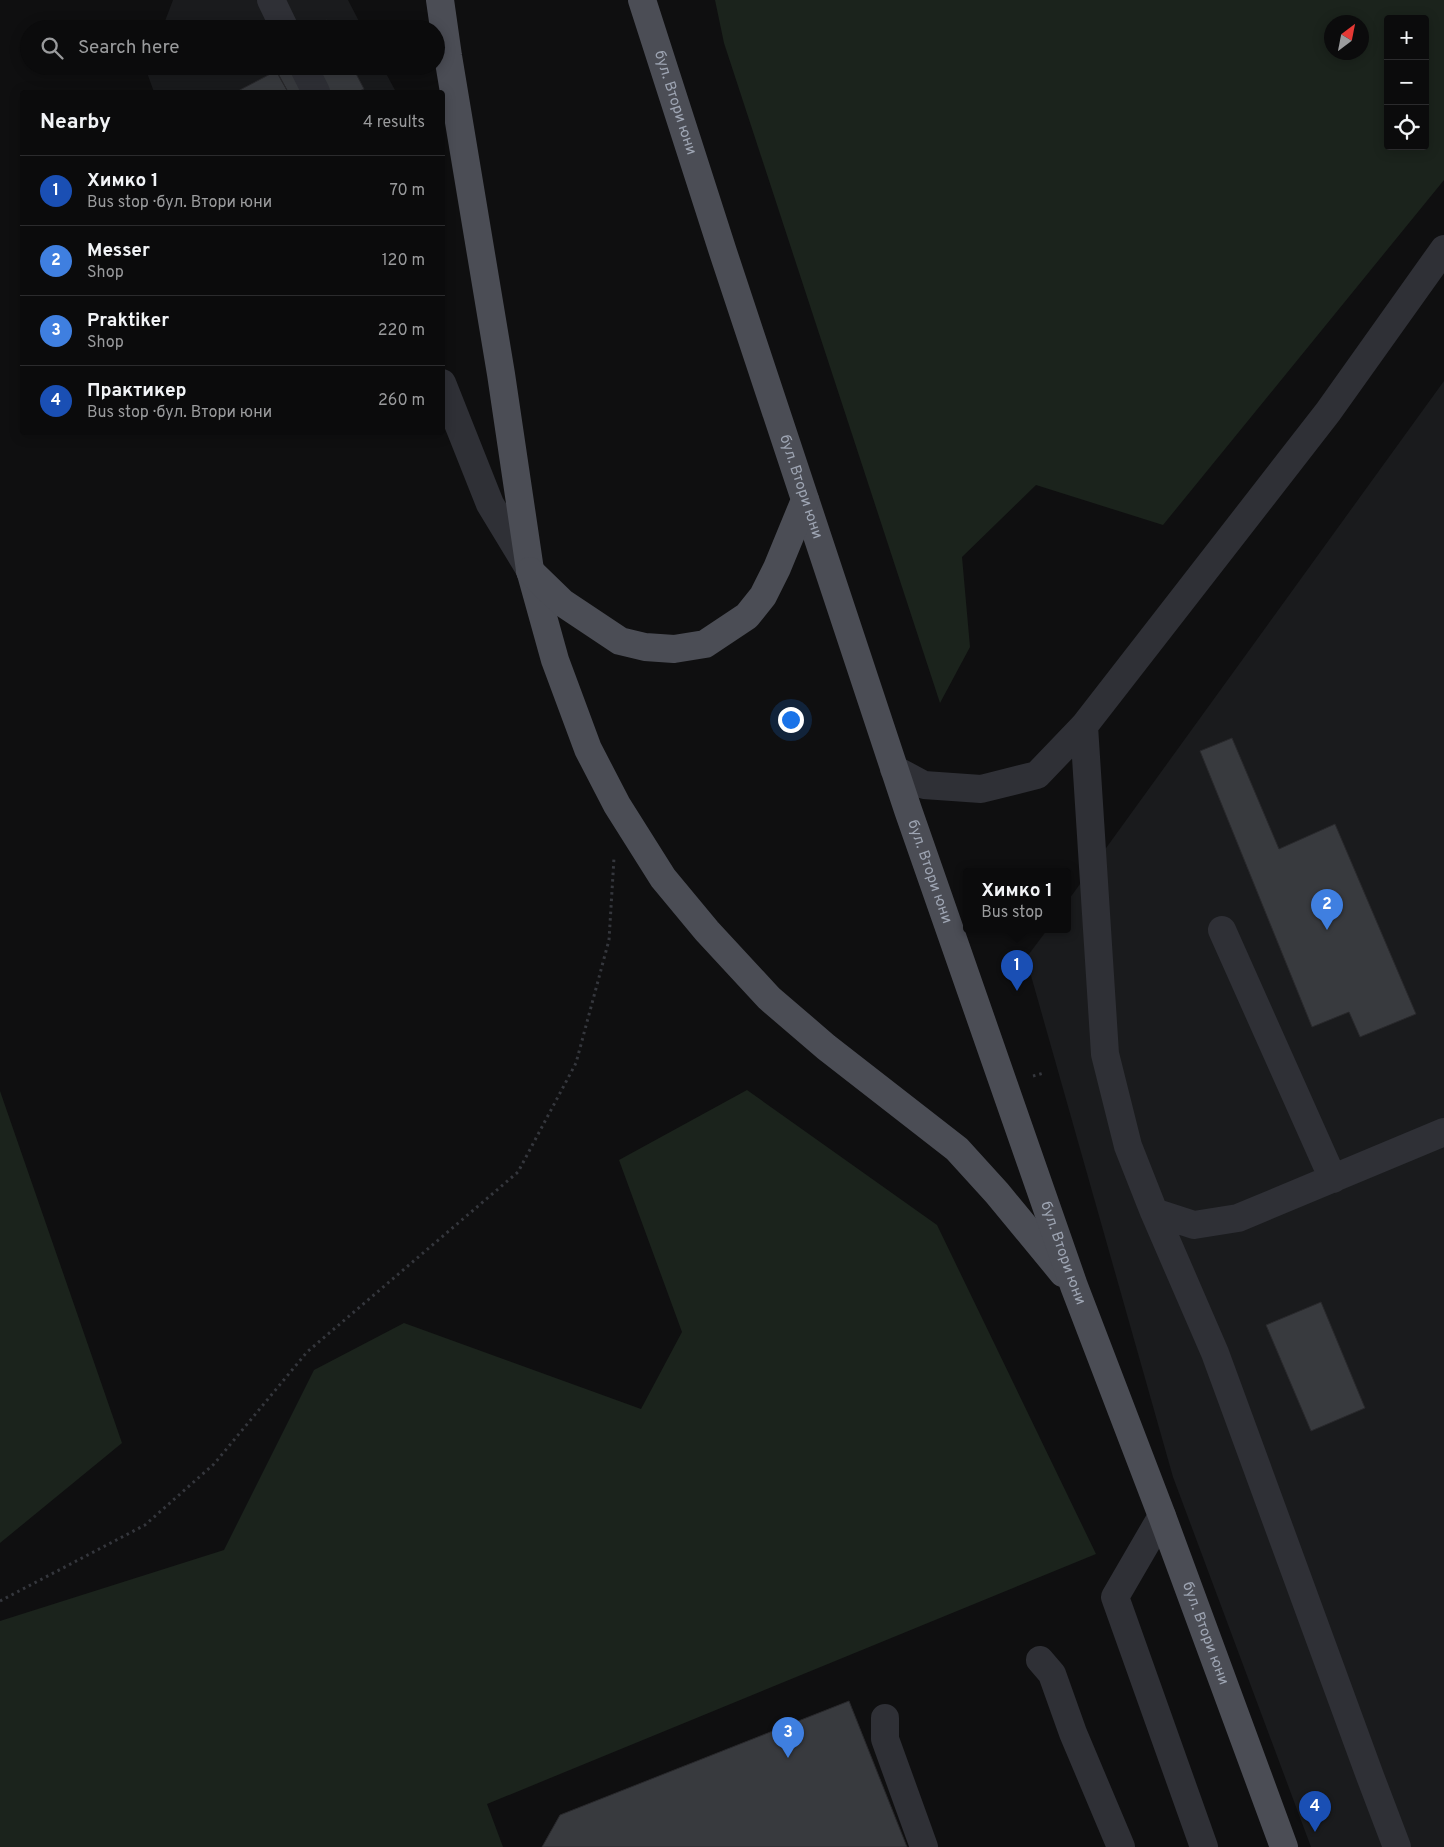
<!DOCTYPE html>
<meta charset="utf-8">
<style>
body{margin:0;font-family:Overpass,sans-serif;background:#141415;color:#f1f3f6}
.controls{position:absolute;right:15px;top:15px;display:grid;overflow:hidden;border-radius:5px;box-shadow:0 2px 12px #0003}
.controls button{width:45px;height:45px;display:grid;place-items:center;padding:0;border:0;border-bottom:1px solid #2b2b2d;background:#0b0b0c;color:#f1f3f6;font:25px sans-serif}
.compass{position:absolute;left:1324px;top:15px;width:45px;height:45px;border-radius:50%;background:#0b0b0c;box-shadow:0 2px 12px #0003;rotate:32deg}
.you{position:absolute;left:790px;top:719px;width:18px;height:18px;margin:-12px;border:4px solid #fff;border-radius:50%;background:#1a73e8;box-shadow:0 0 0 8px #1a73e833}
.badge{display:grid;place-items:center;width:32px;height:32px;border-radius:50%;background:#ffb218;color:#fff;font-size:16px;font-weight:700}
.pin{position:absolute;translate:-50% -41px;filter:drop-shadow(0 1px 2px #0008)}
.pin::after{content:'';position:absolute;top:26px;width:18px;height:15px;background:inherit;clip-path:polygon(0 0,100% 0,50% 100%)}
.popup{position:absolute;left:963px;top:868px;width:108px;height:65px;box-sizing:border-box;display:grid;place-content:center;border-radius:5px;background:#0b0b0c;filter:drop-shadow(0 1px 4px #0005);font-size:16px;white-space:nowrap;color:#9a9b9d}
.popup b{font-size:19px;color:#f1f3f6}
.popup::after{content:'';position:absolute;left:50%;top:100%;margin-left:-10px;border:10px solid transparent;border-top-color:#0b0b0c}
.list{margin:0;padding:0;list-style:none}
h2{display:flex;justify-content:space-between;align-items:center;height:65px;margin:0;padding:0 20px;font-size:21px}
h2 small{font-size:16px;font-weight:400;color:#9a9b9d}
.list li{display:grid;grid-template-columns:32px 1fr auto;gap:15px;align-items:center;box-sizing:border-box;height:70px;padding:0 20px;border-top:1px solid #2b2b2d}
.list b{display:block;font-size:19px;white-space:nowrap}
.list p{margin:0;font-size:16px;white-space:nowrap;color:#9a9b9d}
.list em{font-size:16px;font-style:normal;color:#9a9b9d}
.icon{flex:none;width:28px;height:28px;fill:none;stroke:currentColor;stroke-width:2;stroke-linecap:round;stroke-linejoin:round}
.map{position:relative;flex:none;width:1444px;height:1847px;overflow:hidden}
.search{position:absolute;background:#0b0b0c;box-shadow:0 2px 12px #0003;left:20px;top:20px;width:425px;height:55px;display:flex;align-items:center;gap:12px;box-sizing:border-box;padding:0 18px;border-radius:28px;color:#9a9b9d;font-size:19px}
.panel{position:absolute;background:#0b0b0c;box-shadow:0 2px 12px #0003;left:20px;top:90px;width:425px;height:345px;border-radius:5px}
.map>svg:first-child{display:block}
.built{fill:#1a1b1d}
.green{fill:#1b231c;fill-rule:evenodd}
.building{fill:#383a3e;stroke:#29292c}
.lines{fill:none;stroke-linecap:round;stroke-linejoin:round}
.path{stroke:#35373d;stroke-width:3;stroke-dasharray:2.5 4;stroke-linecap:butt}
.minor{stroke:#2f3036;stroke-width:28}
.major{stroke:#4b4d55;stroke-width:28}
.labels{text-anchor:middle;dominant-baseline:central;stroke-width:4.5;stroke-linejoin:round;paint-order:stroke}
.street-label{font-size:15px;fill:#9ea5b3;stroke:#0a0a0b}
</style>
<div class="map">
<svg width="1444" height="1847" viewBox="0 0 1444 1847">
<rect width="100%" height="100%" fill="#0f0f10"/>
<path class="built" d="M 173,0 L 348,0 L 363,29 L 162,29 Z
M 147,66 L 382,66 L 396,92 L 154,92 L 146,70 Z
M 1444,381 L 1444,1847 L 1311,1847 L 1173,1477 L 1026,958 L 1047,930 L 1067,930 L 1067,902 Z"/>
<path class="green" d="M 715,0 L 1444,0 L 1444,180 L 1163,525 L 1036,485 L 962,557 L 970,647 L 940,703 L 724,43 ZM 1388,19 L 1425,19 L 1425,146 L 1388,146 ZM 1332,22 L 1362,22 L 1362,52 L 1332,52 Z
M 747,1090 L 937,1225 L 1096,1554 L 487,1804 L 503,1847 L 0,1847 L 0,1621 L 224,1550 L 314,1370 L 404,1323 L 641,1409 L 682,1332 L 619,1160 Z
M 0,1091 L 122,1443 L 0,1543 Z"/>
<path class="building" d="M 327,20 L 332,29 L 311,29 Z
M 274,66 L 352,66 L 364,89 L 357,92 L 288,92 Z
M 276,71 L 288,92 L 236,92 Z
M 1232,738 L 1279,849 L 1335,824 L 1416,1014 L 1360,1037 L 1349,1012 L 1312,1027 L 1200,751 Z
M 1321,1302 L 1365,1408 L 1311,1431 L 1266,1325 Z
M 849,1701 L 907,1847 L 542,1847 L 560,1815 Z"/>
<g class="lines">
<path class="path" d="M 1033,1076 L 1044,1073
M 0,1601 L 145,1525 L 214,1464 L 307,1352 L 518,1172 L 576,1063 L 609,940 L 614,858"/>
<path class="minor" d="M 271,0 L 285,29
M 303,66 L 316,92
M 442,383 L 490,504 L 530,570
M 1084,726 L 1105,1054 L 1128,1146 L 1154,1212 L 1215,1353 L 1370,1776 L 1397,1847
M 894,769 L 924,785 L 981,789 L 1037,775 L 1084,726 L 1328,412 L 1444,249
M 1222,930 L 1333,1179
M 1154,1212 L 1194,1225 L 1238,1218 L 1444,1132
M 1162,1516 L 1115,1597 L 1204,1847
M 1040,1660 L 1052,1674 L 1073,1733 L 1121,1847
M 885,1718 L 885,1739 L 924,1847"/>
<g class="major">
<path d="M 440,0 L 448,56 L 501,374 L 530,570 L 555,660 L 588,749 L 617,805 L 663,878 L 707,931 L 769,998 L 826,1047 L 957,1149 L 997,1193 L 1063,1273"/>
<path id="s1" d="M 642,0 L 723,252 L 908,810 L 1074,1286 L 1162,1516 L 1284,1847"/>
<path d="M 530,571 L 563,603 L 620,641 L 645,647 L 674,649 L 705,644 L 747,616 L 763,596 L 777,568 L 805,500"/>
</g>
</g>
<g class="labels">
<g class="street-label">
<text stroke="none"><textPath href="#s1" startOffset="108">бул. Втори юни</textPath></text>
<text stroke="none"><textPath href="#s1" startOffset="512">бул. Втори юни</textPath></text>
<text stroke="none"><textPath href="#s1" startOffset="918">бул. Втори юни</textPath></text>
<text stroke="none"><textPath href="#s1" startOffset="1322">бул. Втори юни</textPath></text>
<text stroke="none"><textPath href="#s1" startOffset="1728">бул. Втори юни</textPath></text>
</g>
</g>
</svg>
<div class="controls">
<button>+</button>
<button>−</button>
<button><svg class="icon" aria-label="locate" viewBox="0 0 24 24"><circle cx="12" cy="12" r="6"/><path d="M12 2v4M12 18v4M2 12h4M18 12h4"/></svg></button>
</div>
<svg class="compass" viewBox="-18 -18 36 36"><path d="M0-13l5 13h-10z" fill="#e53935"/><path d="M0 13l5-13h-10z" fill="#9a9b9d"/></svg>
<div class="you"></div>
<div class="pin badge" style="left:1017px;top:991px;background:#1a4fb4">1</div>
<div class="popup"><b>Химко 1</b>Bus stop</div>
<div class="pin badge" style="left:1327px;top:930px;background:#3f7fe0">2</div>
<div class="pin badge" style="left:788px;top:1758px;background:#3f7fe0">3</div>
<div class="pin badge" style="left:1315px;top:1832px;background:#1a4fb4">4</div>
<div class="search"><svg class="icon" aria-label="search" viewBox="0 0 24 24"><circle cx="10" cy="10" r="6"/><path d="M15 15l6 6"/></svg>Search here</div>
<section class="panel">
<h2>Nearby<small>4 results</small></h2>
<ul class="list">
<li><span class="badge" style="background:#1a4fb4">1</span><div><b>Химко 1</b><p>Bus stop · бул. Втори юни</p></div><em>70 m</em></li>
<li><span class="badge" style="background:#3f7fe0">2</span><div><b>Messer</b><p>Shop</p></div><em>120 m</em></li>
<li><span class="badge" style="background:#3f7fe0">3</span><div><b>Praktiker</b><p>Shop</p></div><em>220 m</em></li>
<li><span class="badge" style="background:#1a4fb4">4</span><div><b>Практикер</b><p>Bus stop · бул. Втори юни</p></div><em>260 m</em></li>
</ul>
</section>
</div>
